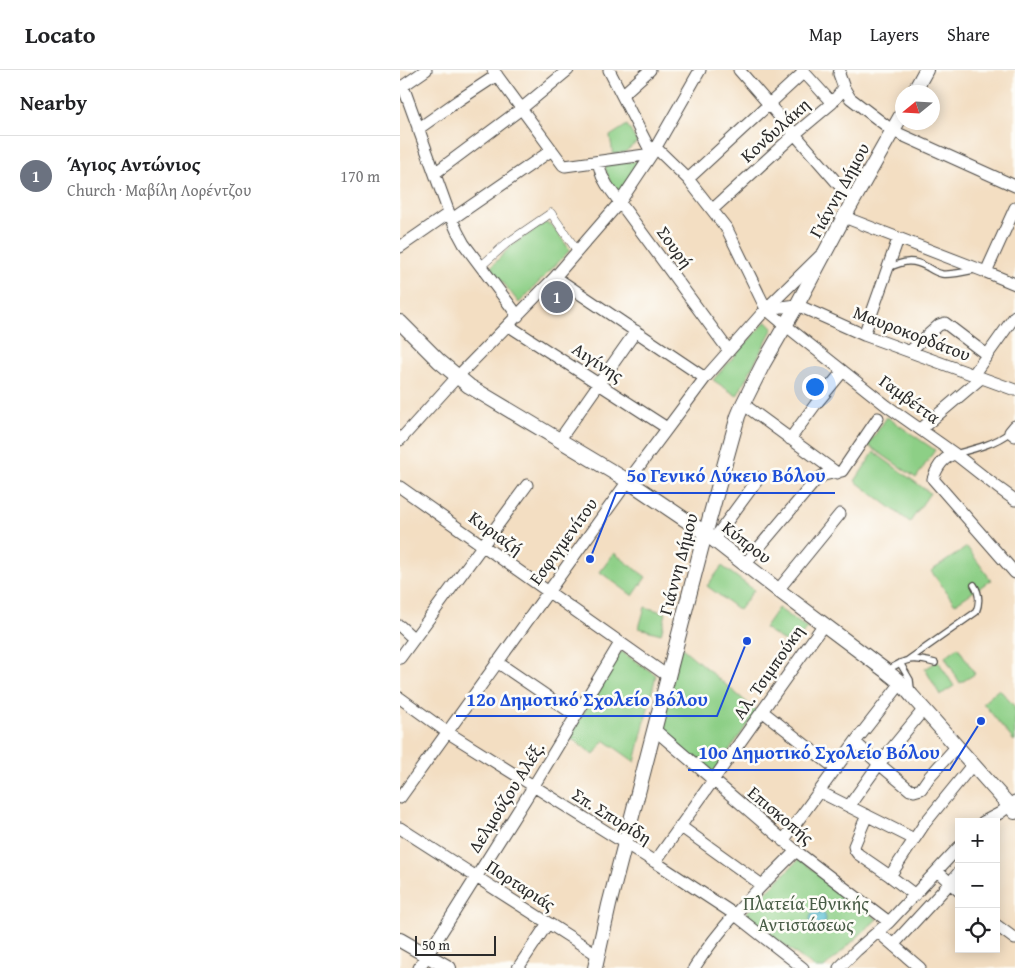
<!DOCTYPE html>
<meta charset="utf-8">
<style>
body{margin:0;font-family:"Gentium Book Plus",serif;background:#f2f2f2;color:#202124}
.controls{position:absolute;right:15px;bottom:15px;display:grid;overflow:hidden;border-radius:0px;box-shadow:0 2px 12px #0003}
.controls button{width:45px;height:45px;display:grid;place-items:center;padding:0;border:0;border-bottom:1px solid #e0e0e0;background:#fff;color:#202124;font:25px sans-serif}
.compass{position:absolute;left:495px;top:15px;width:45px;height:45px;border-radius:50%;background:#fff;box-shadow:0 2px 12px #0003;rotate:252deg}
.scale{position:absolute;left:15px;bottom:12px;width:81px;box-sizing:border-box;padding-left:5px;border:2px solid #2b2b2b;border-top:0;font-size:14px;line-height:18px;white-space:nowrap;color:#2b2b2b;-webkit-text-stroke:4px #fdfcf7;paint-order:stroke}
.you{position:absolute;left:414px;top:316px;width:18px;height:18px;margin:-12px;border:4px solid #fff;border-radius:50%;background:#1a73e8;box-shadow:0 0 0 8px #1a73e833}
.badge{display:grid;place-items:center;width:32px;height:32px;border-radius:50%;background:#c8321e;color:#fff;font-size:16px;font-weight:700}
.pin{position:absolute;translate:-50% -50%;border:2px solid #fff;box-shadow:0 1px 5px #0006}
.list{margin:0;padding:0;list-style:none}
h2{display:flex;justify-content:space-between;align-items:center;height:65px;margin:0;padding:0 20px;font-size:21px}
h2 small{font-size:16px;font-weight:400;color:#757577}
.list li{display:grid;grid-template-columns:32px 1fr auto;gap:15px;align-items:center;box-sizing:border-box;height:80px;padding:0 20px;border-top:1px solid #e0e0e0}
.list b{display:block;font-size:19px;white-space:nowrap}
.list p{margin:0;font-size:16px;white-space:nowrap;color:#757577}
.list em{font-size:16px;font-style:normal;color:#757577}
.icon{flex:none;width:28px;height:28px;fill:none;stroke:currentColor;stroke-width:2;stroke-linecap:round;stroke-linejoin:round}
.map{position:relative;flex:none;width:615px;height:898px;overflow:hidden}
header{display:flex;align-items:center;gap:30px;box-sizing:border-box;height:70px;padding:0 25px;background:#fff;border-bottom:1px solid #e0e0e0}
header strong{font-size:24px}
nav{display:flex;gap:28px;margin-inline-start:auto;font-size:18px}
main{display:flex}
aside{flex:1;background:#fff}
.map>svg:first-child{display:block}
.green{fill:#8dcf86;stroke:#5c7d58}
.water{fill:url(#water-waves);stroke:#40747f}
.lines{fill:none;stroke-linecap:round;stroke-linejoin:round}
.service-casing{stroke:#494642;stroke-width:8}
.pedestrian-casing{stroke:#494642;stroke-width:9}
.minor-casing{stroke:#494642;stroke-width:13}
.tertiary-casing{stroke:#494642;stroke-width:16}
.service{stroke:#fff;stroke-width:5.5}
.pedestrian{stroke:#fff;stroke-width:8}
.minor{stroke:#fff;stroke-width:11}
.tertiary{stroke:#fff;stroke-width:14}
.labels{text-anchor:middle;dominant-baseline:central;stroke-width:5;stroke-linejoin:round;paint-order:stroke}
.street-label{font-size:18px;fill:#2b2b2b;stroke:#fdfcf7}
.park-label{font-size:18px;fill:#485c46;stroke:#fdfcf7}
.leader{fill:none;stroke:#1d4ed8;stroke-width:2}
.callout-dot{fill:#1d4ed8;stroke:#fdfcf7;stroke-width:2}
.callout-label{font-size:19px;text-anchor:middle;font-weight:bold;fill:#1d4ed8;stroke:#fdfcf7;stroke-width:5;stroke-linejoin:round;paint-order:stroke}
</style>
<header>
<strong>Locato</strong>
<nav><a>Map</a><a>Layers</a><a>Share</a></nav>
</header>
<main>
<aside>
<h2>Nearby<small></small></h2>
<ul class="list">
<li><span class="badge" style="background:#6b7280">1</span><div><b>Άγιος Αντώνιος</b><p>Church · Μαβίλη Λορέντζου</p></div><em>170 m</em></li>
</ul>
</aside>
<div class="map">
<svg width="615" height="898" viewBox="0 0 615 898">
<defs>
<pattern id="water-waves" width="16" height="10" patternUnits="userSpaceOnUse" patternTransform="scale(1.25)"><rect width="16" height="10" fill="#56bed3"/><path d="M0 5q4-4 8 0t8 0" fill="none" stroke="#479bab"/></pattern>
</defs>
<rect width="100%" height="100%" fill="#fdfcf7"/>
<filter id="ink" filterUnits="userSpaceOnUse"><feTurbulence type="fractalNoise" baseFrequency=".02" numOctaves="2"/><feDisplacementMap in="SourceGraphic" scale="10" xChannelSelector="R" yChannelSelector="G"/><feConvolveMatrix kernelMatrix="1 2 1 2 8 2 1 2 1" color-interpolation-filters="sRGB"/></filter>
<filter id="wash" filterUnits="userSpaceOnUse"><feTurbulence type="fractalNoise" baseFrequency=".0096" numOctaves="4" result="noise"/><feDisplacementMap in="SourceGraphic" scale="20" xChannelSelector="R" yChannelSelector="G"/><feGaussianBlur stdDeviation="1.12" result="paint"/><feColorMatrix in="noise" values="0 0 0 0 0 0 0 0 0 0 0 0 0 0 0 0 0 1.4 0 .05"/><feComposite in="paint" operator="in"/></filter>
<g filter="url(#wash)">
<rect width="100%" height="100%" fill="#f3dec2"/>
<path class="green" d="M 227,55 L 237,72 L 225,82 L 213,84 L 210,66 Z
M 237,91 L 239,93 L 220,123 L 217,123 L 212,117 L 205,98 L 207,94 Z
M 145,153 L 152,155 L 170,180 L 119,233 L 91,197 L 112,175 Z
M 366,251 L 373,258 L 337,326 L 313,310 Z
M 487,347 L 535,380 L 516,408 L 468,375 Z
M 474,382 L 530,423 L 510,452 L 455,411 Z
M 567,477 L 591,510 L 555,534 L 531,501 Z
M 214,483 L 246,507 L 233,526 L 200,502 Z
M 322,496 L 354,520 L 339,540 L 307,516 Z
M 245,537 L 266,543 L 261,564 L 239,558 Z
M 378,538 L 407,558 L 393,577 L 364,558 Z
M 281,577 L 357,641 L 312,705 L 260,659 Z
M 558,577 L 575,604 L 560,613 L 545,587 Z
M 221,581 L 256,605 L 235,692 L 204,670 L 194,685 L 169,667 Z
M 538,591 L 554,616 L 540,625 L 525,599 Z
M 599,619 L 615,637 L 615,670 L 614,671 L 583,633 Z
M 399,789 L 477,849 L 424,898 L 415,898 L 344,845 Z"/>
<path class="water" d="M410 849a8 8 0 1 1 16 0a8 8 0 1 1-16 0Z"/>
</g>
<g filter="url(#ink)">
<g class="lines">
<g class="service-casing">
<path id="service" d="M 488,198 C 504,191 512,189 527,197 C 532,200 536,203 542,204 C 551,205 565,202 574,200
M 555,384 C 574,379 595,374 610,362
M 508,590 L 576,542 C 580,532 580,524 574,515
M 500,593 L 510,610 L 511,619
M 486,601 C 507,588 512,587 535,593"/>
</g>
<g class="pedestrian-casing">
<path id="pedestrian" d="M 81,196 L 107,173 L 151,143 L 178,182"/>
</g>
<g class="minor-casing">
<path id="minor" d="M 93,0 L 163,95 L 165,96 L 252,84 L 209,0
M 339,0 L 453,131
M 402,0 L 432,33
M 440,0 L 439,4 L 444,18 L 450,28 L 493,61 L 615,116
M 3,16 L 49,143 L 57,161 L 64,174 L 118,246
M 0,18 L 26,0
M 222,25 L 250,0
M 18,59 L 59,30 L 97,5
M 256,78 L 288,109 L 327,159 L 366,239 L 385,255 L 487,336 L 555,384 L 597,417 L 615,430
M 198,92 L 202,106 L 207,115 L 329,281
M 35,103 L 121,39 L 168,0
M 288,109 L 404,2
M 313,139 L 395,64 L 432,33 L 444,18
M 444,147 L 586,202 L 615,214
M 52,149 L 152,80
M 0,177 L 49,143
M 586,202 L 615,138
M 155,207 L 305,308
M 366,239 L 397,235 L 464,265 L 615,320
M 109,256 L 267,358
M 464,265 L 498,169
M 510,281 L 539,255 L 545,253 L 587,285
M 573,305 L 615,246
M 343,334 L 437,403
M 615,356 L 610,362 L 615,366
M 521,359 L 581,308
M 160,369 L 236,261
M 390,369 L 415,335 L 443,301
M 0,370 L 57,307 L 155,207 L 220,132 L 252,84 L 300,0
M 555,384 C 543,387 537,397 533,409 L 615,503
M 0,417 L 269,607
M 314,469 L 359,408
M 345,494 L 416,410 L 424,405 L 442,401 L 478,348
M 378,520 L 440,444
M 0,556 L 14,569
M 0,588 L 127,415
M 97,592 L 176,646
M 0,628 L 47,662 L 255,792 L 334,844 L 403,898
M 362,641 L 436,699
M 255,660 L 396,781 L 489,852
M 455,672 L 479,694 L 510,720 L 514,721 L 521,719 L 530,706 L 557,676
M 420,722 L 514,769
M 0,728 L 228,411 L 305,308 L 366,239 L 421,185
M 449,736 L 479,694 L 524,639
M 467,745 L 454,776 L 455,780 L 458,784 L 490,806 L 515,825
M 583,752 L 600,743 L 615,731
M 280,756 L 362,815
M 0,758 L 198,885
M 383,771 L 455,672 L 501,613
M 255,792 L 424,554
M 537,801 L 559,821
M 490,806 L 525,753 L 573,694
M 596,855 L 615,869
M 478,862 L 520,898
M 493,875 L 550,813 L 559,802
M 19,898 L 133,717 L 220,573
M 118,898 L 148,853
M 294,898 C 322,854 359,818 396,781
M 439,898 L 457,880 L 489,852 L 559,777"/>
</g>
<g class="tertiary-casing">
<path id="tertiary" d="M 514,22 L 526,0
M 0,252 L 39,291 L 69,316 L 228,411 L 305,463 L 378,520 L 486,601 L 501,613 L 512,626 L 615,742
M 0,870 L 49,898
M 195,898 L 209,835 L 301,479 L 338,346 L 343,334 L 363,294 L 397,235 L 444,147 L 502,44"/>
</g>
<use href="#service" class="service"/>
<use href="#pedestrian" class="pedestrian"/>
<use href="#minor" class="minor"/>
<use href="#tertiary" class="tertiary"/>
</g>
</g>
<g class="labels">
<g class="street-label">
<text transform="translate(375 60) rotate(-42)">Κονδυλάκη</text>
<text transform="translate(439 120) rotate(-61)">Γιάννη Δήμου</text>
<text transform="translate(275 177) rotate(54)">Σουρή</text>
<text transform="translate(512 263) rotate(21)">Μαυροκορδάτου</text>
<text transform="translate(198 292) rotate(33)">Αιγίνης</text>
<text transform="translate(510 329) rotate(36)">Γαμβέττα</text>
<text transform="translate(96 463) rotate(36)">Κυριαζή</text>
<text transform="translate(163 471) rotate(-54)">Εσφιγμενίτου</text>
<text transform="translate(347 472) rotate(38)">Κύπρου</text>
<text transform="translate(278 494) rotate(-75)">Γιάννη Δήμου</text>
<text transform="translate(368 602) rotate(-55)">Αλ. Τσιμπούκη</text>
<text transform="translate(106 727) rotate(-58)">Δελμούζου Αλέξ.</text>
<text transform="translate(381 745) rotate(40)">Επισκοπής</text>
<text transform="translate(212 746) rotate(32)">Σπ. Σπυρίδη</text>
<text transform="translate(121 815) rotate(33)">Πορταριάς</text>
</g>
<g class="park-label">
<text x="406" y="833">Πλατεία Εθνικής<tspan x="406" dy="21">Αντιστάσεως</tspan></text>
</g>
</g>
<path class="leader" d="M190 489L216 423H435M347 571L317 646H56M581 651L550 700H288"/>
<g class="callout-dot">
<circle cx="190" cy="489" r="5"/>
<circle cx="347" cy="571" r="5"/>
<circle cx="581" cy="651" r="5"/>
</g>
<g class="callout-label">
<text x="326" y="412">5ο Γενικό Λύκειο Βόλου</text>
<text x="187" y="636">12ο Δημοτικό Σχολείο Βόλου</text>
<text x="419" y="689">10ο Δημοτικό Σχολείο Βόλου</text>
</g>
</svg>
<div class="controls">
<button>+</button>
<button>−</button>
<button><svg class="icon" aria-label="locate" viewBox="0 0 24 24"><circle cx="12" cy="12" r="6"/><path d="M12 2v4M12 18v4M2 12h4M18 12h4"/></svg></button>
</div>
<svg class="compass" viewBox="-18 -18 36 36"><path d="M0-13l5 13h-10z" fill="#e53935"/><path d="M0 13l5-13h-10z" fill="#757577"/></svg>
<div class="scale">50 m</div>
<div class="you"></div>
<div class="pin badge" style="left:157px;top:227px;background:#6b7280">1</div>
</div>
</main>
